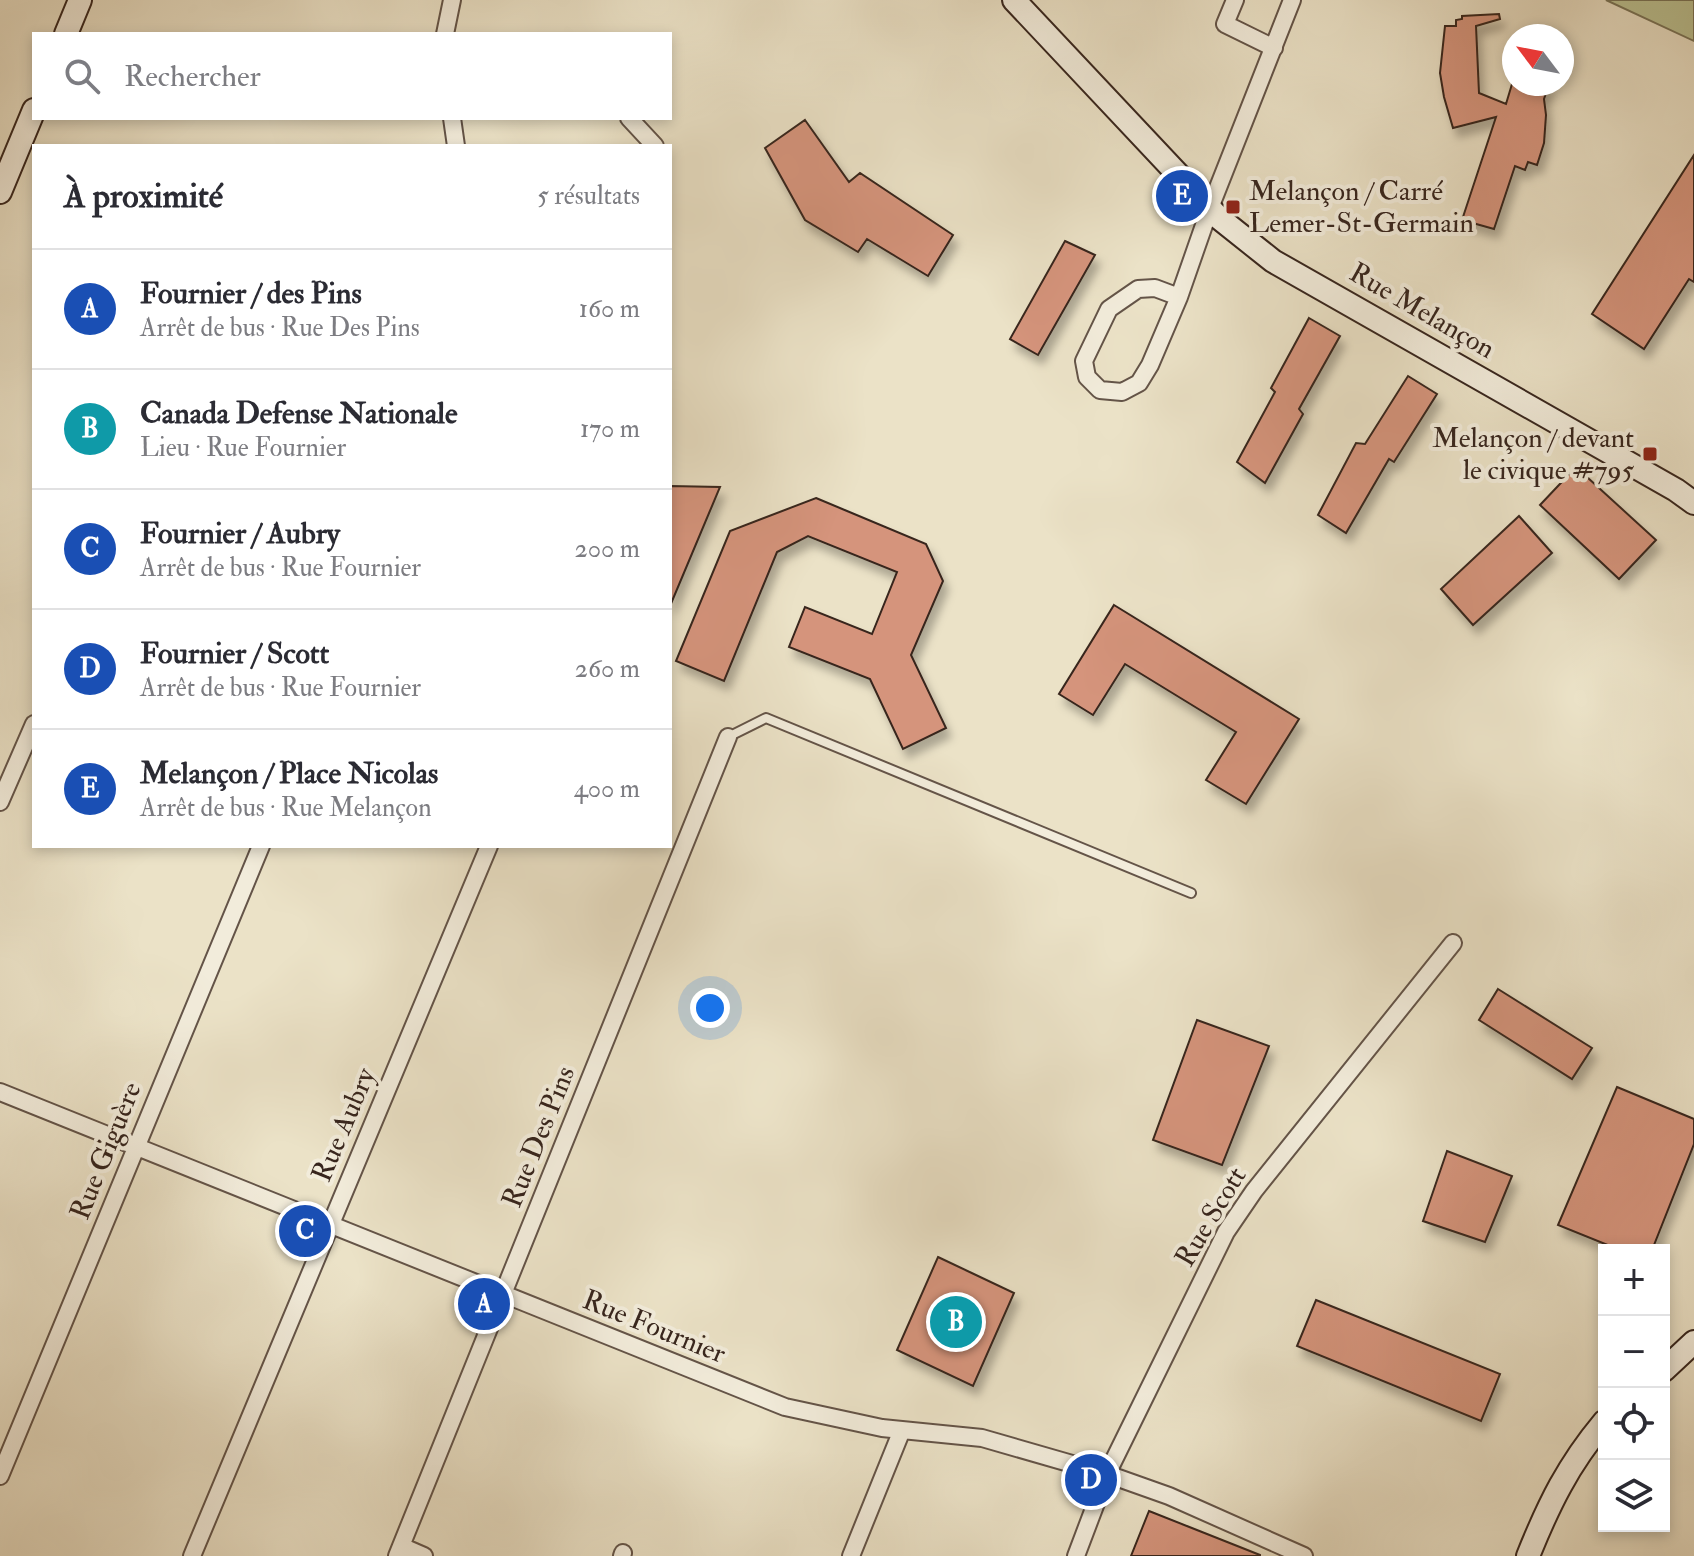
<!DOCTYPE html>
<html lang="fr">
<meta charset="utf-8">
<style>
body{margin:0;font-family:"IM FELL Double Pica",serif;background:#f2f2f3;color:#2b2b33}
.controls{position:absolute;right:24px;bottom:24px;display:grid;overflow:hidden;border-radius:0px;box-shadow:0 4px 12px #0003}
.controls button{width:72px;height:72px;display:grid;place-items:center;padding:0;border:0;border-bottom:2px solid #e1e1e2;background:#fff;color:#2b2b33;font:40px sans-serif}
.compass{position:absolute;left:1502px;top:24px;width:72px;height:72px;border-radius:50%;background:#fff;box-shadow:0 4px 12px #0003;rotate:302deg}
.you{position:absolute;left:710px;top:1008px;width:28px;height:28px;margin:-20px;border:6px solid #fff;border-radius:50%;background:#1a73e8;box-shadow:0 0 0 12px #1a73e833}
.badge{display:grid;place-items:center;width:52px;height:52px;border-radius:50%;background:#db2777;color:#fff;font-size:26px;font-weight:700}
.pin{position:absolute;translate:-50% -50%;border:4px solid #fff;box-shadow:0 2px 8px #0006}
.list{margin:0;padding:0;list-style:none}
h2{display:flex;justify-content:space-between;align-items:center;height:104px;margin:0;padding:0 32px;font-size:34px}
h2 small{font-size:26px;font-weight:400;color:#7c7c81}
.list li{display:grid;grid-template-columns:52px 1fr auto;gap:24px;align-items:center;box-sizing:border-box;height:120px;padding:0 32px;border-top:2px solid #e1e1e2}
.list b{display:block;font-size:30px;white-space:nowrap}
.list p{margin:0;font-size:26px;white-space:nowrap;color:#7c7c81}
.list em{font-size:26px;font-style:normal;color:#7c7c81}
.icon{flex:none;width:44px;height:44px;fill:none;stroke:currentColor;stroke-width:2;stroke-linecap:round;stroke-linejoin:round}
.map{position:relative;flex:none;width:1694px;height:1556px;overflow:hidden}
.search{position:absolute;background:#fff;box-shadow:0 4px 12px #0003;left:32px;top:32px;width:640px;height:88px;display:flex;align-items:center;gap:20px;box-sizing:border-box;padding:0 28px;border-radius:0px;color:#7c7c81;font-size:30px}
.panel{position:absolute;background:#fff;box-shadow:0 4px 12px #0003;left:32px;top:144px;width:640px;height:704px;border-radius:0px}
.map>svg:first-child{display:block}
.green{fill:#bbc293;stroke:#797458;stroke-width:2}
.building{fill:#d5947c;stroke:#37251d;stroke-width:2;filter:url(#shadow)}
.lines{fill:none;stroke-linecap:round;stroke-linejoin:round}
.lane-casing{stroke:#645448;stroke-width:12}
.street-casing{stroke:#645448;stroke-width:20}
.secondary-casing{stroke:#37251d;stroke-width:26}
.lane{stroke:#f2ecdb;stroke-width:8}
.street{stroke:#f2ecdb;stroke-width:16}
.secondary{stroke:#f2ecdb;stroke-width:22}
.poi-dot{fill:#8f2418;stroke:#f2ecdb;stroke-width:3}
.labels{text-anchor:middle;dominant-baseline:central;stroke-width:8;stroke-linejoin:round;paint-order:stroke}
.poi-label{font-size:28px;fill:#37251d;stroke:#f2ecdb;text-anchor:start}
.street-label{font-size:28px;fill:#37251d;stroke:#f2ecdb}
</style>
<div class="map">
<svg width="1694" height="1556" viewBox="0 0 1694 1556">
<defs>
<filter id="shadow"><feDropShadow dx="5" dy="9" stdDeviation="4" flood-color="#0004"/></filter>
</defs>
<rect width="100%" height="100%" fill="#ebe2c7"/>
<filter id="stains"><feTurbulence type="fractalNoise" baseFrequency=".0025" numOctaves="4"/><feColorMatrix values="0 0 0 0 .2 0 0 0 0 .09 0 0 0 0 .02 0 0 0 .5 -.17"/></filter>
<radialGradient id="worn" r=".72"><stop offset=".6" stop-color="#630" stop-opacity="0"/><stop offset="1" stop-color="#630" stop-opacity=".3"/></radialGradient>
<path class="green" d="M 1606,0 L 1694,0 L 1694,41 Z"/>
<path class="building" d="M 1499,14 L 1500,19 L 1476,26 L 1479,93 L 1506,104 L 1512,84 L 1549,84 L 1544,99 L 1546,115 L 1544,143 L 1537,165 L 1528,162 L 1525,170 L 1515,166 L 1494,229 L 1462,220 L 1496,117 L 1453,128 L 1444,97 L 1440,73 L 1445,26 L 1456,26 L 1456,20 L 1462,19 L 1462,16 Z
M 805,120 L 849,182 L 860,173 L 953,235 L 928,276 L 867,239 L 858,252 L 805,220 L 765,148 Z
M 1694,155 L 1694,282 L 1689,279 L 1644,349 L 1592,314 Z
M 1065,241 L 1095,255 L 1038,355 L 1010,339 Z
M 1309,318 L 1340,336 L 1299,409 L 1303,414 L 1265,483 L 1237,462 L 1275,392 L 1271,388 Z
M 1408,376 L 1437,394 L 1394,462 L 1389,459 L 1346,533 L 1318,515 L 1356,443 L 1365,444 Z
M 1576,467 L 1656,540 L 1619,579 L 1540,505 Z
M 670,486 L 720,487 L 670,606 Z
M 816,498 L 926,544 L 943,581 L 911,655 L 946,728 L 903,749 L 870,679 L 789,647 L 805,607 L 872,634 L 897,572 L 808,536 L 777,552 L 724,681 L 676,661 L 730,531 Z
M 1519,516 L 1552,553 L 1473,625 L 1441,589 Z
M 1114,605 L 1299,719 L 1246,804 L 1206,780 L 1236,732 L 1125,664 L 1093,715 L 1059,694 Z
M 1498,989 L 1592,1048 L 1572,1079 L 1479,1020 Z
M 1197,1020 L 1269,1046 L 1222,1165 L 1153,1140 Z
M 1617,1087 L 1694,1119 L 1694,1144 L 1652,1250 L 1620,1250 L 1558,1225 Z
M 1447,1151 L 1512,1176 L 1485,1242 L 1423,1221 Z
M 938,1257 L 1014,1293 L 973,1386 L 897,1350 Z
M 1316,1300 L 1500,1374 L 1481,1421 L 1297,1346 Z
M 1149,1511 L 1260,1555 L 1260,1556 L 1131,1556 Z"/>
<g class="lines">
<g class="lane-casing">
<path id="lane" d="M 728,737 L 766,718 L 1191,893"/>
</g>
<g class="street-casing">
<path id="street" d="M 1235,0 L 1225,24 L 1274,48
M 445,34 L 452,0
M 452,118 L 456,146
M 629,118 L 655,146
M 1179,297 L 1155,288 L 1138,289 L 1109,309 L 1084,361 L 1087,377 L 1100,390 L 1122,392 L 1139,383 L 1150,365 L 1179,297 L 1210,208 L 1292,0
M 0,802 L 34,724
M 0,1092 L 785,1407 L 882,1428 L 982,1438 L 1107,1474 L 1169,1496 L 1304,1556
M 0,1476 L 261,846
M 401,1546 L 424,1556
M 192,1556 L 489,846
M 397,1556 L 728,737
M 622,1556 L 623,1553
M 851,1556 L 902,1430
M 1076,1556 L 1107,1474 L 1226,1232 L 1254,1191 L 1453,943"/>
</g>
<g class="secondary-casing">
<path id="secondary" d="M 1014,0 L 1219,218 L 1273,261 L 1676,490 L 1694,503
M 66,34 L 80,0
M 0,192 L 34,110
M 1664,1370 L 1694,1342
M 1528,1556 C 1549,1504 1568,1465 1604,1422"/>
</g>
<use href="#lane" class="lane"/>
<use href="#street" class="street"/>
<use href="#secondary" class="secondary"/>
</g>
<g class="poi-dot">
<rect x="1225" y="199" width="16" height="16" rx="4"/>
<rect x="1642" y="446" width="16" height="16" rx="4"/>
</g>
<g class="labels">
<g class="poi-label">
<text x="1249" y="191">Melançon / Carré<tspan x="1249" dy="32">Lemer-St-Germain</tspan></text>
<text x="1634" y="438" text-anchor="end">Melançon / devant<tspan x="1634" dy="32">le civique #795</tspan></text>
</g>
<g class="street-label">
<text transform="translate(1422 311) rotate(30)">Rue Melançon</text>
<text transform="translate(344 1125) rotate(-67)">Rue Aubry</text>
<text transform="translate(539 1137) rotate(-68)">Rue Des Pins</text>
<text transform="translate(106 1151) rotate(-68)">Rue Giguère</text>
<text transform="translate(1211 1217) rotate(-59)">Rue Scott</text>
<text transform="translate(654 1327) rotate(22)">Rue Fournier</text>
</g>
</g>
<rect width="100%" height="100%" filter="url(#stains)"/>
<rect width="100%" height="100%" fill="url(#worn)"/>
</svg>
<div class="controls">
<button>+</button>
<button>−</button>
<button><svg class="icon" aria-label="locate" viewBox="0 0 24 24"><circle cx="12" cy="12" r="6"/><path d="M12 2v4M12 18v4M2 12h4M18 12h4"/></svg></button>
<button><svg class="icon" aria-label="layers" viewBox="0 0 24 24"><path d="M12 4l9 5-9 5-9-5zM3 14l9 5 9-5"/></svg></button>
</div>
<svg class="compass" viewBox="-18 -18 36 36"><path d="M0-13l5 13h-10z" fill="#e53935"/><path d="M0 13l5-13h-10z" fill="#7c7c81"/></svg>
<div class="you"></div>
<div class="pin badge" style="left:484px;top:1304px;background:#1a4fb4">A</div>
<div class="pin badge" style="left:956px;top:1322px;background:#0f9aa8">B</div>
<div class="pin badge" style="left:305px;top:1231px;background:#1a4fb4">C</div>
<div class="pin badge" style="left:1091px;top:1480px;background:#1a4fb4">D</div>
<div class="pin badge" style="left:1182px;top:196px;background:#1a4fb4">E</div>
<div class="search"><svg class="icon" aria-label="search" viewBox="0 0 24 24"><circle cx="10" cy="10" r="6"/><path d="M15 15l6 6"/></svg>Rechercher</div>
<section class="panel">
<h2>À proximité<small>5 résultats</small></h2>
<ul class="list">
<li><span class="badge" style="background:#1a4fb4">A</span><div><b>Fournier / des Pins</b><p>Arrêt de bus · Rue Des Pins</p></div><em>160 m</em></li>
<li><span class="badge" style="background:#0f9aa8">B</span><div><b>Canada Defense Nationale</b><p>Lieu · Rue Fournier</p></div><em>170 m</em></li>
<li><span class="badge" style="background:#1a4fb4">C</span><div><b>Fournier / Aubry</b><p>Arrêt de bus · Rue Fournier</p></div><em>200 m</em></li>
<li><span class="badge" style="background:#1a4fb4">D</span><div><b>Fournier / Scott</b><p>Arrêt de bus · Rue Fournier</p></div><em>260 m</em></li>
<li><span class="badge" style="background:#1a4fb4">E</span><div><b>Melançon / Place Nicolas</b><p>Arrêt de bus · Rue Melançon</p></div><em>400 m</em></li>
</ul>
</section>
</div>
